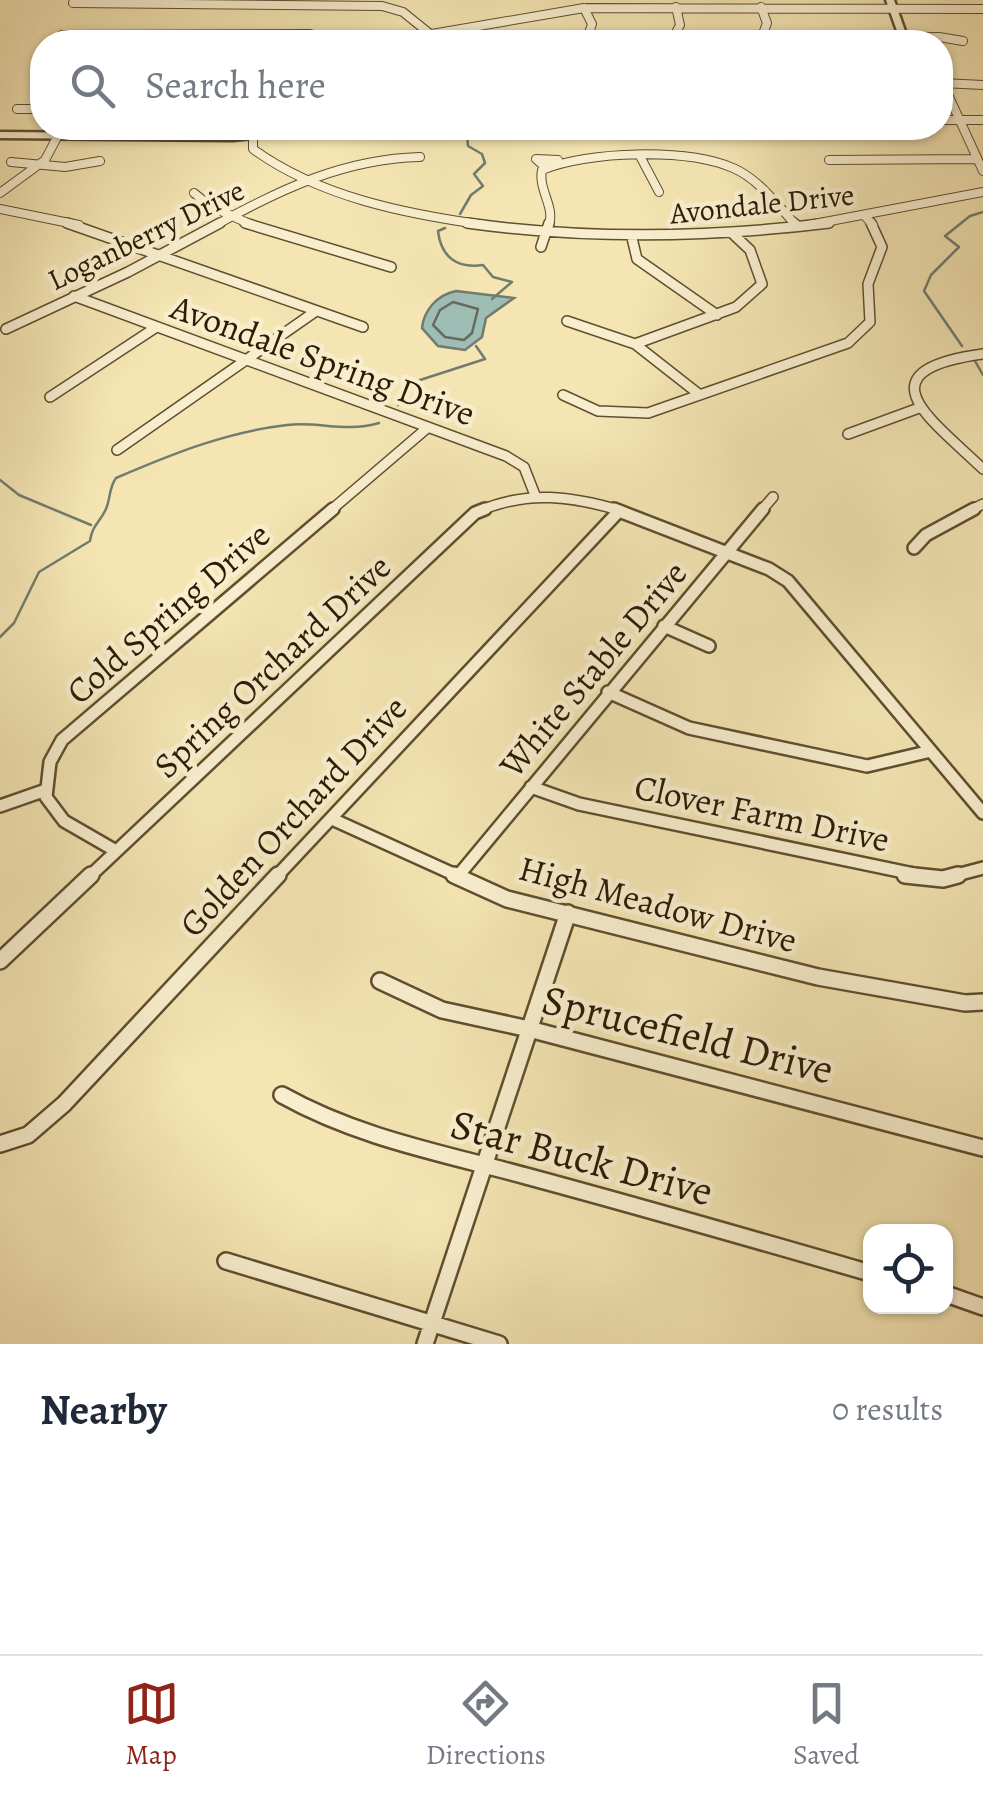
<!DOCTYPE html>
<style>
body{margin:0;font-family:Alegreya,serif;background:#f6f6f7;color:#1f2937}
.controls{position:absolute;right:30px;bottom:30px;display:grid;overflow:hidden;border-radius:20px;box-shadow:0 2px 8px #0004}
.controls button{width:90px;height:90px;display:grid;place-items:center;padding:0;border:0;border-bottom:2px solid #e0e1e3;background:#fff;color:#1f2937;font:50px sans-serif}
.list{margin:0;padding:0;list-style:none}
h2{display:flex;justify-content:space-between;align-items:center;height:130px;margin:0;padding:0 40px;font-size:42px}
h2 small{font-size:32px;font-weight:400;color:#747a83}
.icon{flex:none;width:55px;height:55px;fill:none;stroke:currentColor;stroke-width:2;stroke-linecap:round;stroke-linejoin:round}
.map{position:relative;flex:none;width:983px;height:1344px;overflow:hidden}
.search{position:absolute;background:#fff;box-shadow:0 2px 8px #0004;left:30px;right:30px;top:30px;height:110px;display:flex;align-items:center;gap:25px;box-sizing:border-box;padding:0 35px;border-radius:40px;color:#747a83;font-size:38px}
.sheet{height:310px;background:#fff}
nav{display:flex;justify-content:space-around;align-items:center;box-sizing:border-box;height:140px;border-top:2px solid #e0e1e3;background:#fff;font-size:28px;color:#747a83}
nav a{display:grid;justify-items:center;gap:5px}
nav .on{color:#8f2418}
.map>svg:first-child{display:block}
.water{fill:#9ebdb5;stroke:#717c6e;stroke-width:2.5}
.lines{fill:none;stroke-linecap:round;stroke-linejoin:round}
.shore{stroke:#666c5c;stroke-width:2.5}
.stream{stroke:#717c6e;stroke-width:2.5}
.minor-far3-casing{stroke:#5f4e2f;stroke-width:10}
.minor-far2-casing{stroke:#5f4e2f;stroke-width:12}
.minor-far1-casing{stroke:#5f4e2f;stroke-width:16}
.minor-casing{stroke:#5f4e2f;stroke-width:20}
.tertiary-casing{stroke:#5f4e2f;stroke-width:5}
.minor-far3{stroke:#f8eece;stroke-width:8}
.minor-far2{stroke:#f8eece;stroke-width:9}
.minor-far1{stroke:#f8eece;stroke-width:11}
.minor{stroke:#f8eece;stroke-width:15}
.tertiary{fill:#f8eece;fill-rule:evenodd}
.labels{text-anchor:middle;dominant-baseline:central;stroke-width:9;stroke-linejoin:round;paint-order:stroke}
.far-street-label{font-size:30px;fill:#2d1b03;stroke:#f8eece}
.street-label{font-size:35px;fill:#2d1b03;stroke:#f8eece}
.near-street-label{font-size:42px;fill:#2d1b03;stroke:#f8eece}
</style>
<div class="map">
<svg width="983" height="1344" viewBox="0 0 983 1344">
<rect width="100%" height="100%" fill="#f4e5b3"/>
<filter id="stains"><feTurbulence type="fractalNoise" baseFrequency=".002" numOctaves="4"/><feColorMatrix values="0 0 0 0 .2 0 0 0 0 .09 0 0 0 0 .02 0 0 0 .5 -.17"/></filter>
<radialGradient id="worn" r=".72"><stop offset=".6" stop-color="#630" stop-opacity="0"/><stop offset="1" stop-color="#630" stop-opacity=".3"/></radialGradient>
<path class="water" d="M 456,291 L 514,298 L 486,318 L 482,337 L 465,350 L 438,346 L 422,328 C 424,310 437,295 456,291 Z"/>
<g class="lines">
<path class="shore" d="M 453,302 L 478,309 L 472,333 L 464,340 L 445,337 L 433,325 L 440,310 Z"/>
<path class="stream" d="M 460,214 L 471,195 L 483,186 L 474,174 L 485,163 L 482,154 L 468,146 L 467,133 L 475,128
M 445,228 L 438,231 C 441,257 457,269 483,265 L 493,277 L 512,282 L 492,299
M 962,346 L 924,291 L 931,275 L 959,247 L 945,236 L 970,216 L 983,212
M 975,361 L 983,375
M 398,405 L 417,381 L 485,359 L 476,346
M 0,480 L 19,495 L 91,525
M 0,637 L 14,623 L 39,572 L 90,541 C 92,526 99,523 105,511 C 111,500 108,489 116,478 C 172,454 226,432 287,425 C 320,421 344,433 379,423"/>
<g class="minor-far3-casing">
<path id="minor-far3" d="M 73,3 L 382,6 L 403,12 L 440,42
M 584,8 L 592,24 L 586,42
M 62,35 L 310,34 L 339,42
M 848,39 L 939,37 L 963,41
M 385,42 L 584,8 L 983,9
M 671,42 L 680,25 L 676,7
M 760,42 L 767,23 L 761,7
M 35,71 L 42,71
M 942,83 L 983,85
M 947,84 L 945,88 L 983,171
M 17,109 L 42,109
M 940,120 L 983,120
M 253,136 L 253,149 C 319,197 406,214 485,225
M 641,158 L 659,192
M 829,160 L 976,159
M 11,162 L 65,167 L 100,161
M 545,167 L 536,159 L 558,160
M 0,193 L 45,160 L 62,128
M 194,193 L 210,206 L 252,225
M 0,209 L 79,225
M 864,215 L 873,225
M 216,225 C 281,189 344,159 420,157
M 549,225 C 555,206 538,190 542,170 C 588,151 687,148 733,168 C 759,179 777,205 796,225
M 809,225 L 983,192"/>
</g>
<g class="minor-far2-casing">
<path id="minor-far2" d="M 67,223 L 363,327
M 245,223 L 391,267
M 467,223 C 590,240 707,238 829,223
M 794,223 L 797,226
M 632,238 L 637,259 L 717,315
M 541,247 L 549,223
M 74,296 L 506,456 L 524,467 L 535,495
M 567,321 L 635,344 L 700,395
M 6,329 L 128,272 L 220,223
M 635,344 L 736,307 L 762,284 L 750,250 L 734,235
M 983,354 C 859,371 931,419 983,469
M 563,395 L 598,411 L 648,413 L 848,343 L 870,322 L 868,284 L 882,247 L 871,223
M 50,397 L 155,328
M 848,434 L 919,408
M 117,450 L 316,311
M 330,511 L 426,429
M 479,511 C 528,490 572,496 622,511
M 761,511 L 773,497
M 969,511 L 983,504"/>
</g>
<g class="minor-far1-casing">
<path id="minor-far1" d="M 614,509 L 769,569 L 788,581 L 983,813
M 914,548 L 926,535 L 974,509
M 664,626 L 709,646
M 608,692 L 689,728 L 867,766 L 931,751
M 531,787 L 579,804 L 928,877
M 0,806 L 43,791
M 332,819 L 460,877
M 116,851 L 64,821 L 46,797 L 50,762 L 62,740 L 333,509
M 458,876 L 763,509
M 89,877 L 475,513 L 485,509
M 276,877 L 618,512
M 949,877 L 983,868"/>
</g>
<g class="minor-casing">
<path id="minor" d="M 454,875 L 507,899 L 818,977 L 965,1003 L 983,1002
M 905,875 L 943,879 L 958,875
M 0,961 L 91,875
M 380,981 L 442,1010 L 529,1029 L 983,1148
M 282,1095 C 359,1138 442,1153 526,1176 C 641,1207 756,1240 870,1273
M 0,1144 L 28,1135 L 64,1104 L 278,875
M 226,1261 L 499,1344
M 946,1294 L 983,1307
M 425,1344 L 568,913"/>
</g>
<g class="tertiary-casing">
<path id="tertiary" d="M 886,0 L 894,0 L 909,42 L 901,42 Z
M 300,128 L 324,128 L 320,131 L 233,140 L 0,138 L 0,132 L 233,134 Z"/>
</g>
<use href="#minor-far3" class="minor-far3"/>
<use href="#minor-far2" class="minor-far2"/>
<use href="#minor-far1" class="minor-far1"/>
<use href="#minor" class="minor"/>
<use href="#tertiary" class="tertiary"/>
</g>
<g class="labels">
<g class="far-street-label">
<text transform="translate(762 204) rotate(-6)">Avondale Drive</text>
<text transform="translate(146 235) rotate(-26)">Loganberry Drive</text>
</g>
<g class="street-label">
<text transform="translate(323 360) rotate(20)">Avondale Spring Drive</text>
<text transform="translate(168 613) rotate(-41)">Cold Spring Drive</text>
<text transform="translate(272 666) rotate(-43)">Spring Orchard Drive</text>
<text transform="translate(593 669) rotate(-50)">White Stable Drive</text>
<text transform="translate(762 813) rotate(12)">Clover Farm Drive</text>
<text transform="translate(293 816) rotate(-47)">Golden Orchard Drive</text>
<text transform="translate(658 904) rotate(15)">High Meadow Drive</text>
</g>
<g class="near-street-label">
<text transform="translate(688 1034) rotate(14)">Sprucefield Drive</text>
<text transform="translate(582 1157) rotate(15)">Star Buck Drive</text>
</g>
</g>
<rect width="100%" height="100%" filter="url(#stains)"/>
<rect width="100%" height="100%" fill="url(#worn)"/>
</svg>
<div class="controls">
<button><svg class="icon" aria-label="locate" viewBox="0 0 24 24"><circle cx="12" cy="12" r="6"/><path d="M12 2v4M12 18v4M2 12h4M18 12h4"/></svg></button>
</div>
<div class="search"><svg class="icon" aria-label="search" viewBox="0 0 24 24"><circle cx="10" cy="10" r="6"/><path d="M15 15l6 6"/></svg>Search here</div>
</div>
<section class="sheet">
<h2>Nearby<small>0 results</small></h2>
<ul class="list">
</ul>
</section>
<nav>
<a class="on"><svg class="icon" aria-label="map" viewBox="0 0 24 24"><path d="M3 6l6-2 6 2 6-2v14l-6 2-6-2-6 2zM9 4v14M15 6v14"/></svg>Map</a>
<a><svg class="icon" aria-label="directions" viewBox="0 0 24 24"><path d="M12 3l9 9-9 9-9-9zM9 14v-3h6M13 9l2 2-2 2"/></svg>Directions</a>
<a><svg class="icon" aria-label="saved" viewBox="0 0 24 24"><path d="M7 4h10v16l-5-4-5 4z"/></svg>Saved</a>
</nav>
